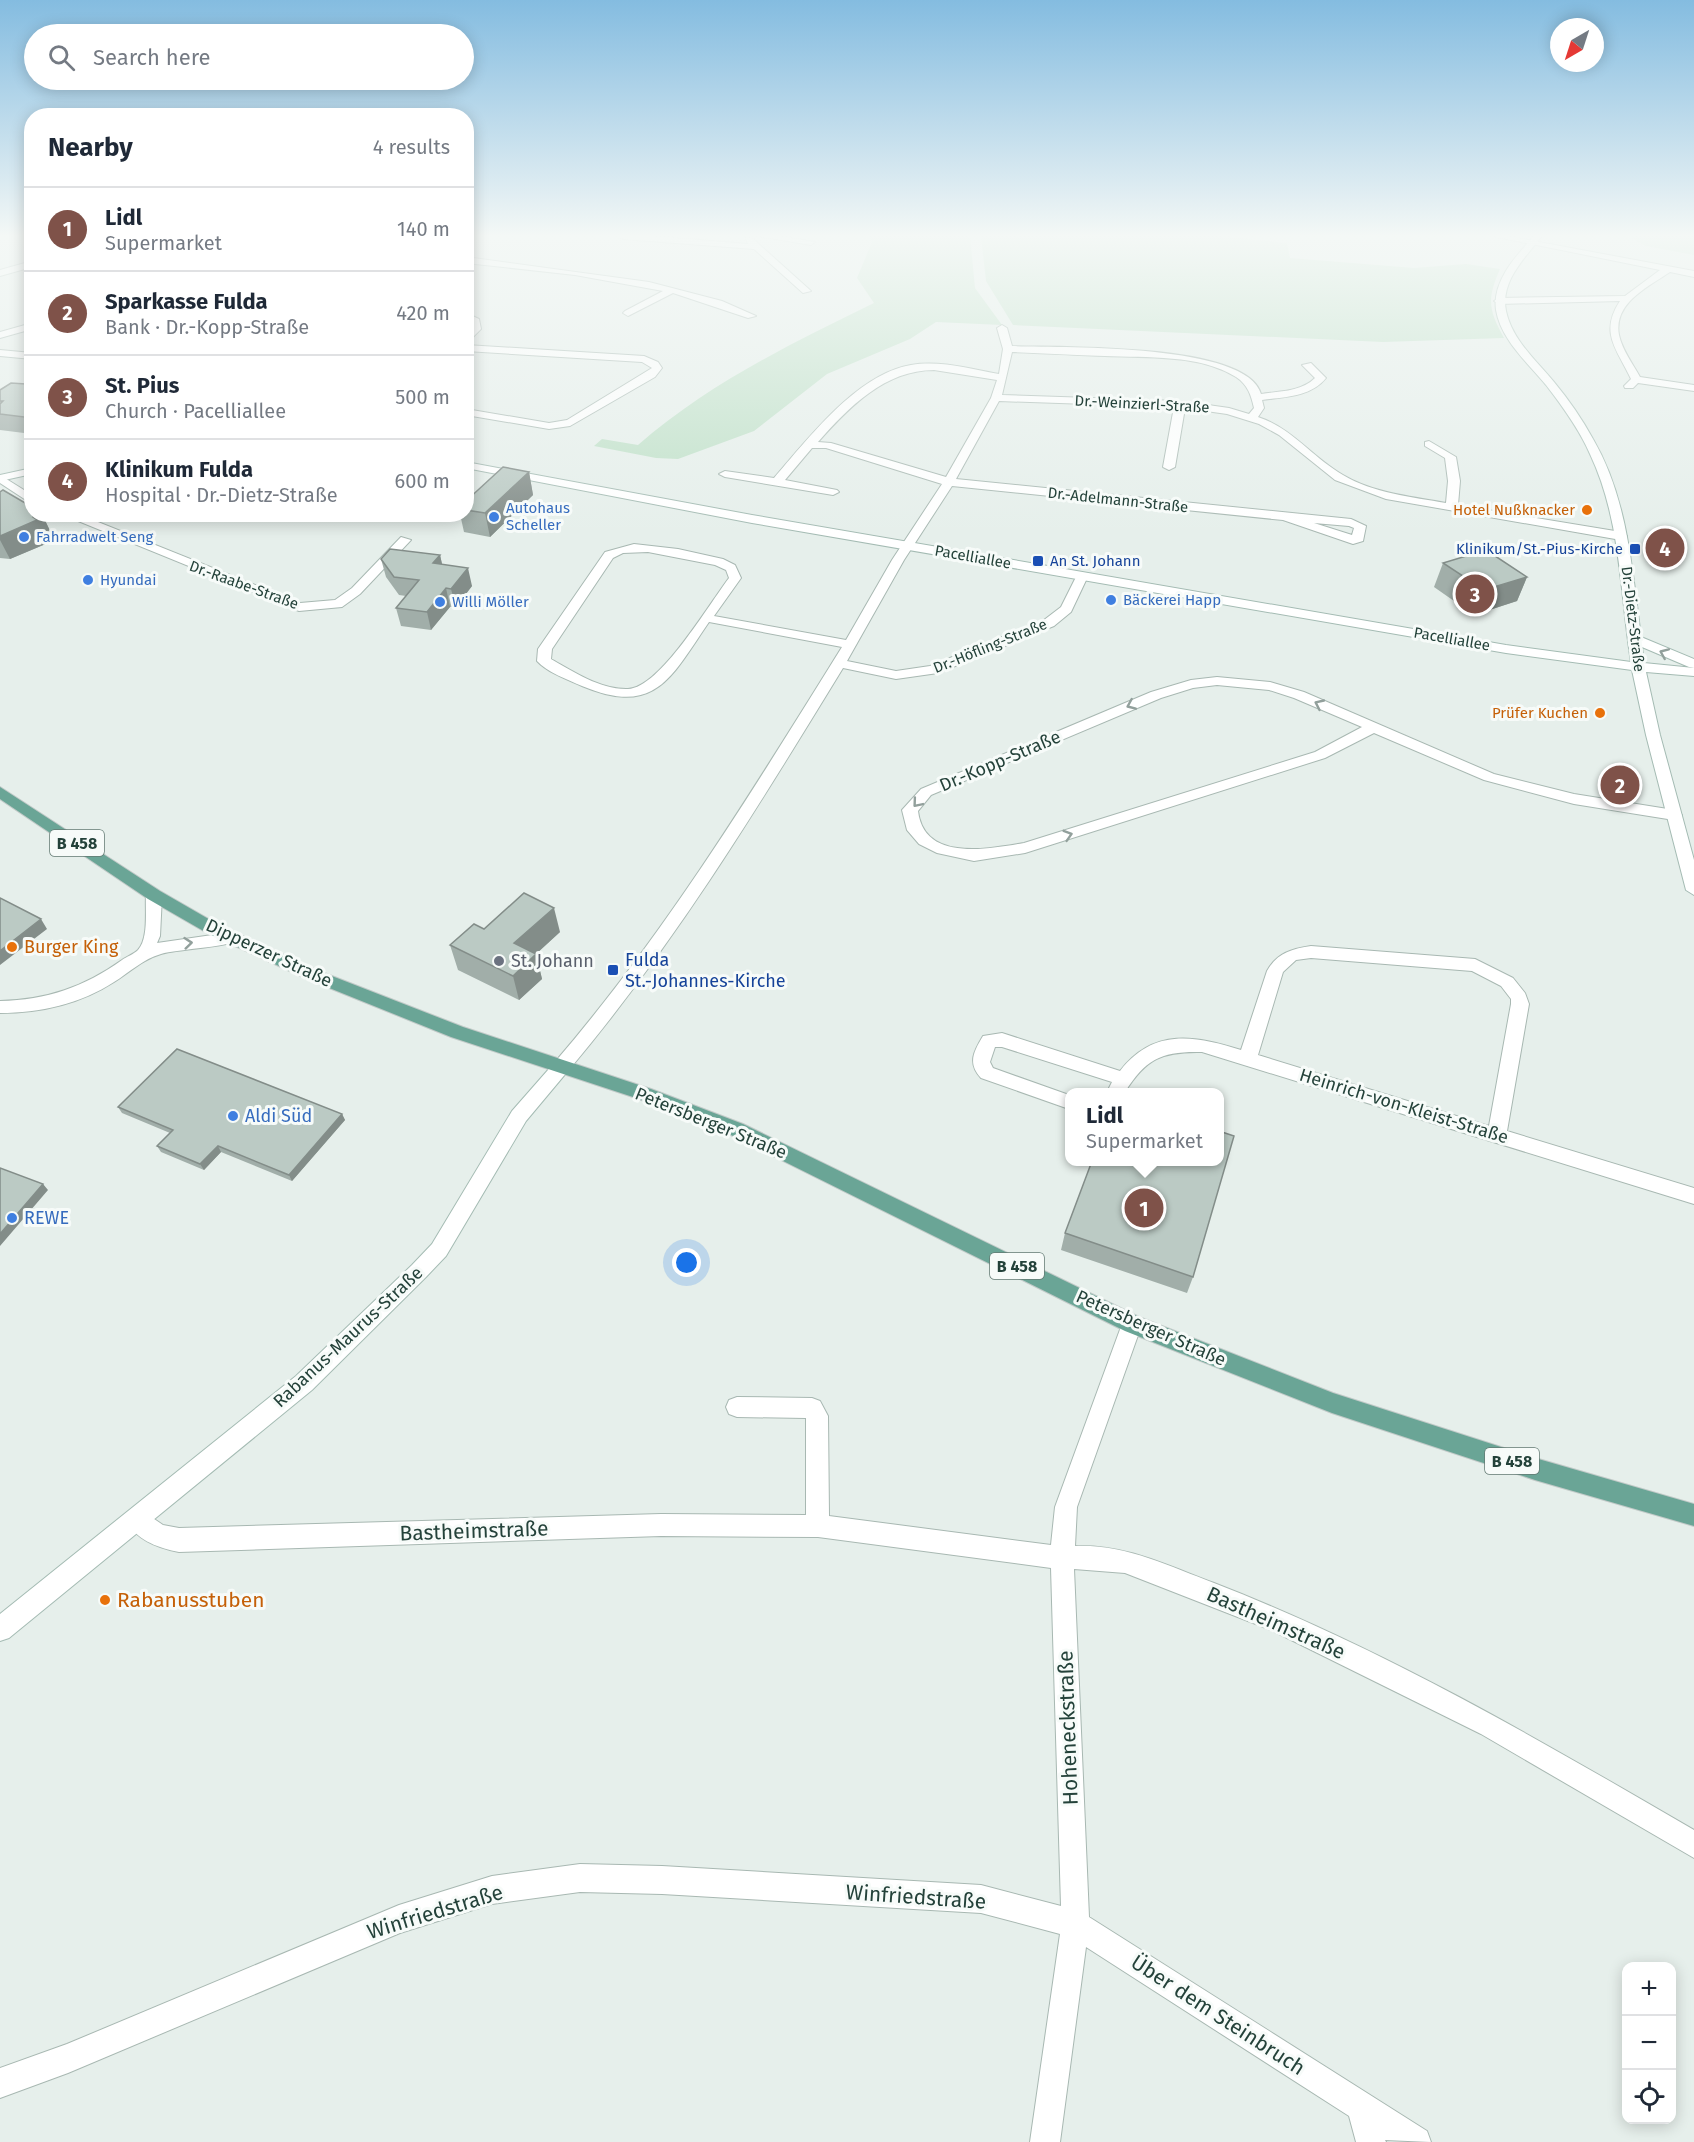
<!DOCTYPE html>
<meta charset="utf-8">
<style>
body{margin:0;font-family:"Fira Sans",sans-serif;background:#f6f6f7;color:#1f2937}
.controls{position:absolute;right:18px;bottom:18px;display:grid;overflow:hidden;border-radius:12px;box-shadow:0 3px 15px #0003}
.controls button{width:54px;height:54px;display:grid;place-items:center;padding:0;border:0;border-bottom:2px solid #e0e1e3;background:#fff;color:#1f2937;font:30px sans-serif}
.compass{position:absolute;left:1550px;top:18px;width:54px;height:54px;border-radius:50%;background:#fff;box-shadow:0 3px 15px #0003;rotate:219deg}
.you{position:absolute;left:687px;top:1263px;width:21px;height:21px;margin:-15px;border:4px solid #fff;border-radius:50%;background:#1a73e8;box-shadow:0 0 0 9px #1a73e833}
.badge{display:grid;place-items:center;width:39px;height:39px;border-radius:50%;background:#7f5249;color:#fff;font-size:20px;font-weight:700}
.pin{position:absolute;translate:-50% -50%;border:3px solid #fff;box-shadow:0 2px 6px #0006}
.popup{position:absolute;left:1065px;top:1088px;width:159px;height:78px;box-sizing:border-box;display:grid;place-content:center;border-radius:12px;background:#fff;filter:drop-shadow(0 2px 4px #0005);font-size:20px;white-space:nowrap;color:#747a83}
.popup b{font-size:22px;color:#1f2937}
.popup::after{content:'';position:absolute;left:50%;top:100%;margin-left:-12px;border:12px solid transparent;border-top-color:#fff}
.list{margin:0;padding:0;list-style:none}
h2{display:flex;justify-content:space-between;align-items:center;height:78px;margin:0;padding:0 24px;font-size:26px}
h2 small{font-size:20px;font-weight:400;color:#747a83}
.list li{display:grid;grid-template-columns:39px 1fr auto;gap:18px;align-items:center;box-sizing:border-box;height:84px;padding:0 24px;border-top:2px solid #e0e1e3}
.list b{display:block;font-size:22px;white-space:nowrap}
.list p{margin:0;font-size:20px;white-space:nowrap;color:#747a83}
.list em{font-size:20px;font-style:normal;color:#747a83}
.icon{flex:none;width:33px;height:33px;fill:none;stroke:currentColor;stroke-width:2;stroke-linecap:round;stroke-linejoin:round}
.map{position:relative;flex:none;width:1694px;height:2142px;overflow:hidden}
.search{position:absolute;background:#fff;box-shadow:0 3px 15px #0003;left:24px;top:24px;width:450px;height:66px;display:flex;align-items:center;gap:15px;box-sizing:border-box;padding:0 21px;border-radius:33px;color:#747a83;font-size:22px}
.panel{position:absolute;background:#fff;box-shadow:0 3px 15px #0003;left:24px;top:108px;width:450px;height:414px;border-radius:24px}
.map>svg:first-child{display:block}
.green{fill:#bfe0c8}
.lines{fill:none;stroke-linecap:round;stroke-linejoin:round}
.minor-casing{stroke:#a8b8b2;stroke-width:2}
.secondary-casing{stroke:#a4bbb3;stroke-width:2}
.primary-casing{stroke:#c2cac8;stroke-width:2}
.minor{fill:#fff;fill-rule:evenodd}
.secondary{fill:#fff;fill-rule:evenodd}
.primary{fill:#6aa596;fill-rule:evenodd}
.wall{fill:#a1aea9}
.shaded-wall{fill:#838d89}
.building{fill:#bbcac4;stroke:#838d89;stroke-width:1.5}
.oneway{stroke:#92a09c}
.food-dot{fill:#e8710a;stroke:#f7fbf9;stroke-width:2}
.shop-dot{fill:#3f7fe0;stroke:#f7fbf9;stroke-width:2}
.transit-dot{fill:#1a4fb4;stroke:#f7fbf9;stroke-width:2}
.worship-dot{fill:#6b7280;stroke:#f7fbf9;stroke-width:2}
.labels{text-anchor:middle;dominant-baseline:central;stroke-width:6;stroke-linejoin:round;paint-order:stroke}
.far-street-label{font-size:15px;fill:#24423a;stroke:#f7fbf9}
.far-shop-label{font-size:15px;fill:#366cbe;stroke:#f7fbf9;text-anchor:start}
.far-food-label{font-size:15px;fill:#c56008;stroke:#f7fbf9;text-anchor:end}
.far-transit-label{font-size:15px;fill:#164399;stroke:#f7fbf9;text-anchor:end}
.shield{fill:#f7fbf9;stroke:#637a73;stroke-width:1.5}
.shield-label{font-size:16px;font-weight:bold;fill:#24423a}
.street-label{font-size:18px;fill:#24423a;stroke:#f7fbf9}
.food-label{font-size:18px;fill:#c56008;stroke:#f7fbf9;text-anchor:start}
.transit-label{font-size:18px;fill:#164399;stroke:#f7fbf9;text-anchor:start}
.worship-label{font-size:18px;fill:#5b616d;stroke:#f7fbf9;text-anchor:start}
.shop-label{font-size:18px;fill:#366cbe;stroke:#f7fbf9;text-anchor:start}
.near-street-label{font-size:21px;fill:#24423a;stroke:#f7fbf9}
.near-food-label{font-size:21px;fill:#c56008;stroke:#f7fbf9;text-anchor:start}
</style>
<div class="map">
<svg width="1694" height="2142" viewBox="0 0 1694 2142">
<rect width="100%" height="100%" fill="#e6efeb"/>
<path class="green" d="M 870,236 L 970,236 L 975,288 L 1002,325 L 936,322 L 910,339 L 827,374 L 754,431 L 678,459 L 656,458 L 594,446 L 602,439 L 638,445 C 708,384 790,344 874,303 L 857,278 L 872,242 Z
M 981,236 L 1220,236 L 1287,243 L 1290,258 L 1414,268 L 1466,264 L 1500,269 C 1487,299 1488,309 1504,338 L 1383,342 L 1013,325 L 986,281 Z
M 1634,236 L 1694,236 L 1694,255 L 1646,246 L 1631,238 Z"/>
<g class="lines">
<g class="minor-casing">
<path id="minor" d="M 619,236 L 650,236 L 748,244 L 746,238 L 752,238 L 811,291 L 803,293 L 754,249 L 623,239 Z
M 757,236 L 779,236 L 815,242 L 811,245 Z
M 1492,236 L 1507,236 L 1694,271 L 1694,277 L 1670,272 C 1648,287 1613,303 1619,335 C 1622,350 1633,364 1640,377 L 1694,385 L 1694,391 L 1638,383 L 1633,388 L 1625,388 L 1624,386 L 1631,379 C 1617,349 1599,333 1620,301 L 1499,304 L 1494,301 L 1499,298 L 1625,296 L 1660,270 Z
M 466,257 L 649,282 L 722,301 L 756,316 L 748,318 L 673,293 L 628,316 L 623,313 L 625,311 L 663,291 L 575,275 L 466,263 Z
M 32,261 L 32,267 L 0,276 L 0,270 Z
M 466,313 L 479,319 L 481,329 L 466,344 L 471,322 L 466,320 Z
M 32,323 L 32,329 L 0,338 L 0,332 Z
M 1002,325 L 1007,328 L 1012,346 C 1058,348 1247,342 1261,394 C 1279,391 1301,392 1315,378 L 1302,365 L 1311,363 L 1326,378 C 1311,397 1284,397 1262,400 L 1264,408 L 1258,417 C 1292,428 1313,458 1343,475 C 1373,493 1412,497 1446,503 L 1448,481 L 1445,458 L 1425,446 L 1425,442 L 1429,441 L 1456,457 L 1460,481 L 1458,505 L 1621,532 L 1627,536 L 1621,540 L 1386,499 L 1335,480 L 1279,435 L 1259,424 L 1227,414 L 1185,408 L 1175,467 L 1169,470 L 1163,467 L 1174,407 L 999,401 L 956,479 L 1351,519 L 1366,526 L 1363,541 L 1353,544 L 1283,520 L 952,486 L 904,560 L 847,661 L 896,671 L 930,666 L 1044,620 L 1061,607 L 1078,573 L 1086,573 L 1088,576 L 1071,612 L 1054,626 L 938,673 L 896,679 L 843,668 C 758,807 673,947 567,1072 L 555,1072 L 552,1067 L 555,1062 C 665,934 753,790 842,647 L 709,622 C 671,677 656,717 582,686 C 568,680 547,672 537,661 L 538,649 L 605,552 L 634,544 L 678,549 L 723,559 L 735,565 L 741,578 L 714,616 L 846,640 L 892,560 L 942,484 L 826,448 L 812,448 L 785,480 L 837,490 L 839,492 L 833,495 L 725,477 L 719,474 L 725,471 L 774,478 C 808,439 857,374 911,365 C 940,360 971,369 999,374 L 1003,349 L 997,328 ZM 1012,352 C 1043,353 1074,355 1105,356 C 1147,358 1199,354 1236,377 C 1248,385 1251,395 1254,408 L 1249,414 L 1229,408 L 1180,401 L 1002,395 ZM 934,370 L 997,380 L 991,398 L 946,477 L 831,443 L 818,442 C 849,407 885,370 934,370 ZM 1314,523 L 1349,526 L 1354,528 L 1352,535 ZM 648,552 L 715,565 L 726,570 L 729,578 C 709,604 660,688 628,689 C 601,690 574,672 551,659 L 552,649 L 613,558 L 623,553 Z
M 466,345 L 644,356 L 658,362 L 662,368 L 655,377 L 570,426 L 549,429 L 466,415 L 466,409 L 549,423 L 567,420 L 652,368 L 642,362 L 466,351 Z
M 0,350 L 32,353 L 32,359 L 0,356 Z
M 0,475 L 32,495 L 32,504 L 0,483 Z
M 61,514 L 78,514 L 300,603 L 335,600 L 352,588 L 401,537 L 411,540 L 360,594 L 342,607 L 299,611 Z
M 1217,677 L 1270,682 L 1304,692 L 1494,774 L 1574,794 L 1674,810 L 1682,815 L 1674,820 L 1574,804 L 1484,780 L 1374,733 L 1325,758 L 1025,853 L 974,861 L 937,853 L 919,844 L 907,830 L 902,810 L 921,789 L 1151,692 L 1191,680 ZM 1217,685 L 1269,690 L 1294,698 L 1362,727 L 1315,752 L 1024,843 C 988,849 924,862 918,811 L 931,795 L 1161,698 L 1193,688 Z
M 154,890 L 162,895 L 160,936 L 157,943 L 233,932 L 241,938 C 236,947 176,949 161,954 C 143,959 130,972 114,982 C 80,1004 40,1013 0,1013 L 0,1001 C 47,1000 84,987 122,960 C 126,957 134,954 138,950 C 149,938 145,910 146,895 Z
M 1311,946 L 1475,959 L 1513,978 L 1525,993 L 1529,1004 L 1507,1131 L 1694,1188 L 1694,1204 L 1202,1052 C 1163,1051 1146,1058 1125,1092 L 1107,1092 L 1112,1082 L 1002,1047 L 995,1047 L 990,1062 L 993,1068 L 1069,1095 L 1069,1109 L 981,1078 C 967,1063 974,1051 983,1036 L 1002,1033 L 1120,1071 C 1154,1027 1196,1036 1241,1050 L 1267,971 C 1277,953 1291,949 1311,946 ZM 1311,958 L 1472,971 L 1501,986 L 1511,999 L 1511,1004 L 1489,1126 L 1258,1055 L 1283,972 L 1296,960 Z
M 1132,1315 L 1139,1317 L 1142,1324 L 1077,1507 L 1075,1546 C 1125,1544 1168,1566 1214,1583 C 1382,1648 1538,1739 1694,1830 L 1694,1858 L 1481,1734 L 1271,1630 L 1125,1573 L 1074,1569 L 1089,1917 L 1427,2131 L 1431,2142 L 1385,2140 L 1386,2142 L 1356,2142 L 1349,2116 L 1086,1947 L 1060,2142 L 1030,2142 L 1060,1934 L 981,1913 L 662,1894 L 580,1892 L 492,1904 L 400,1933 L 68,2073 L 0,2098 L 0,2068 L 67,2044 L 399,1905 L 492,1876 L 580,1864 L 662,1866 L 981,1885 L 1061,1906 L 1051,1568 L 818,1537 L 661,1536 L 179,1552 C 158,1548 135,1540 126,1519 L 130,1511 L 138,1508 L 163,1525 L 179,1528 L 661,1514 L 806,1515 L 806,1418 L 737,1417 L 729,1414 L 726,1407 L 729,1400 L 737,1397 L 812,1398 L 820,1401 L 828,1416 L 829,1516 L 1051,1545 L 1055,1507 L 1122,1324 L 1125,1317 Z"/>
</g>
<g class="secondary-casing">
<path id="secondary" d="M 1534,236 L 1542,236 C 1525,258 1500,281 1506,311 C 1512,340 1537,361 1554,382 C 1569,400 1582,419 1593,439 C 1628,499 1632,570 1641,637 L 1694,659 L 1694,676 L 1646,672 L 1660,735 L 1694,860 L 1694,895 L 1686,890 L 1646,735 L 1632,670 L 1506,653 L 752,523 L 466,468 L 466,462 L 752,515 L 1506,645 L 1631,662 C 1620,593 1621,519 1590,454 C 1579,429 1563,407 1546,385 C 1528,363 1501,340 1496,310 C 1492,281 1516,256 1534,236 ZM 1642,647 L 1689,667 L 1694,668 L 1644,663 Z
M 32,468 L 32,474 L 0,481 L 0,475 Z
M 561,1060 L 567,1062 L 570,1067 L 567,1072 L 526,1121 L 446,1256 L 426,1277 L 312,1390 L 9,1638 L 0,1641 L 0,1614 L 296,1376 L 412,1265 L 432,1244 L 512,1111 L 555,1062 Z"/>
</g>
<g class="primary-casing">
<path id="primary" d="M 0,787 L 160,891 L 219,925 L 319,971 L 463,1027 L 651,1089 L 743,1124 L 1139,1317 L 1333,1393 L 1535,1458 L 1694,1504 L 1694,1526 L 1535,1480 L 1332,1413 L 1125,1331 L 729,1134 L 639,1099 L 451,1037 L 307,979 L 207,933 L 148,899 L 0,799 Z"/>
</g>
<use href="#minor" class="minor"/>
<use href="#secondary" class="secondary"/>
<use href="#primary" class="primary"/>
</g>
<path class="wall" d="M 32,382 L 32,434 L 0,430 L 0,390 L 26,384 Z
M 529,472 L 533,495 L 490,537 L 464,532 L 460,514 L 466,514 L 466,501 Z
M 0,492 L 32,514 L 42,514 L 52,535 L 46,538 L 48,543 L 10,559 L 0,558 Z
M 247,514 L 292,514 L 282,522 Z
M 440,555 L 442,564 L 472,586 L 456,607 L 450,607 L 431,630 L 401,626 L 396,608 L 406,596 L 399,595 L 386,577 L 381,559 Z
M 1443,563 L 1527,577 L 1517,601 L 1474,615 L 1434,587 Z
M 484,929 L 560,932 L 536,954 L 542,979 L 519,1000 L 458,970 L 450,945 Z
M 118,1107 L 342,1114 L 345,1120 L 292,1181 L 221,1152 L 204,1170 L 161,1152 L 157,1146 L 170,1133 L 122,1113 Z
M 1088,1161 L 1219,1161 L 1193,1277 L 1187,1293 L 1061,1250 L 1065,1233 L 1090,1166 L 1088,1165 Z"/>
<path class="shaded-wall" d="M 529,472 L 533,495 L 490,537 L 485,513 Z
M 38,514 L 42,514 L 52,535 L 46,538 L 48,543 L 10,559 L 0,540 L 0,536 Z
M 279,514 L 292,514 L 282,522 Z
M 440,555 L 444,573 L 433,563 Z
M 468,568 L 472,586 L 456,607 L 451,589 Z
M 1527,577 L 1517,601 L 1474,615 L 1484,590 Z
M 446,588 L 450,607 L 431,630 L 427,612 Z
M 554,908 L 560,932 L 536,954 L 542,979 L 519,1000 L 513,976 L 514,943 Z
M 41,919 L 47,929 L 0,965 L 0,951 Z
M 342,1114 L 345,1120 L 292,1181 L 289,1175 Z
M 218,1146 L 221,1152 L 204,1170 L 200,1164 Z
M 43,1184 L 48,1190 L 0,1246 L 0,1234 Z"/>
<path class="building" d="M 32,382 L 32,418 L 0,414 L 0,404 L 3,401 L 0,401 L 0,390 L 11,383 L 26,384 Z
M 503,467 L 529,472 L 485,513 L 466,510 L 466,501 Z
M 3,490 L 32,507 L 32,514 L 38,514 L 33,517 L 37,520 L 0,536 L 0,492 Z
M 390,549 L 440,555 L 433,563 L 468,568 L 451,589 L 446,588 L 427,612 L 396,608 L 419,580 L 394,577 L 381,559 Z
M 1486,550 L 1527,577 L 1484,590 L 1443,563 Z
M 524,893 L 554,908 L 514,943 L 536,954 L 513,976 L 450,945 L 474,924 L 484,929 Z
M 0,898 L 41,919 L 0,951 Z
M 177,1049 L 342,1114 L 289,1175 L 218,1146 L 200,1164 L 157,1146 L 173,1130 L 118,1107 Z
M 1219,1131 L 1234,1136 L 1193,1277 L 1065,1233 L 1092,1161 L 1219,1161 Z
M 0,1168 L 43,1184 L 0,1234 Z"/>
<defs><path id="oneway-chevron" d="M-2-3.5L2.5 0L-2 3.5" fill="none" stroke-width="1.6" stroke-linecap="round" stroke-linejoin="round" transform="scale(1.5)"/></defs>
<g class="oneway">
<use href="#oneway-chevron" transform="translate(1664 653) rotate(-157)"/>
<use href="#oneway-chevron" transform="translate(1319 704) rotate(-155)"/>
<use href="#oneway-chevron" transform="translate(1131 705) rotate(157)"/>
<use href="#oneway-chevron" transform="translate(917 803) rotate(130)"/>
<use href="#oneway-chevron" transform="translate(1068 835) rotate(-17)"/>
<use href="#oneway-chevron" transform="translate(188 943) rotate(-6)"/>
</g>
<linearGradient id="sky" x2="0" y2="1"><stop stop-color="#84bce0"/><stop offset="0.44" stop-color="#f4f8f6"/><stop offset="1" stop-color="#f4f8f6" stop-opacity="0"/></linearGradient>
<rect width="1694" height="536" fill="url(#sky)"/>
<g class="food-dot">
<circle cx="1587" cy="510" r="6"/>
<circle cx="1600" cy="713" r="6"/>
<circle cx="12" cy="947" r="6"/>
<circle cx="105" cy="1600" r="6"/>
</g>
<g class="shop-dot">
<circle cx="494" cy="517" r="6"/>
<circle cx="24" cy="537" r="6"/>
<circle cx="88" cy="580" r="6"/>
<circle cx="1111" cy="600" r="6"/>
<circle cx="440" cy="602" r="6"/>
<circle cx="233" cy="1116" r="6"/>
<circle cx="12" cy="1218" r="6"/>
</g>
<g class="transit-dot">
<rect x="1629" y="543" width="12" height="12" rx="3"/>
<rect x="1032" y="555" width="12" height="12" rx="3"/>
<rect x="607" y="964" width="12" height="12" rx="3"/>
</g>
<circle class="worship-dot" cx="499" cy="961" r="6"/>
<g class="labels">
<g class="far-street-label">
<text transform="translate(1142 404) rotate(3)">Dr.-Weinzierl-Straße</text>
<text transform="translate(1118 500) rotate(6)">Dr.-Adelmann-Straße</text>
<text transform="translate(973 557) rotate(10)">Pacelliallee</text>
<text transform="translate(244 585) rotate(20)">Dr.-Raabe-Straße</text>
<text transform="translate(1633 619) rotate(83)">Dr.-Dietz-Straße</text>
<text transform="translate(1452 639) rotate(10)">Pacelliallee</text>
<text transform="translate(990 646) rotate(-22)">Dr.-Höfling-Straße</text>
</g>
<g class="far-shop-label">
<text x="506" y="508">Autohaus<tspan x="506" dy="17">Scheller</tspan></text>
<text x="36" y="537">Fahrradwelt Seng</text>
<text x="100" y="580">Hyundai</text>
<text x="1123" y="600">Bäckerei Happ</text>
<text x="452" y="602">Willi Möller</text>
</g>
<g class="far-food-label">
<text x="1575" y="510">Hotel Nußknacker</text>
<text x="1588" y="713">Prüfer Kuchen</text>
</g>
<g class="far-transit-label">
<text x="1623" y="549">Klinikum/St.-Pius-Kirche</text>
<text x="1050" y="561" text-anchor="start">An St. Johann</text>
</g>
<g class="shield">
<rect x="50" y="830" width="54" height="26" rx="4.5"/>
<rect x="990" y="1253" width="54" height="26" rx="4.5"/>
<rect x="1485" y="1448" width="54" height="26" rx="4.5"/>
</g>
<g class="shield-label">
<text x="77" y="843">B 458</text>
<text x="1017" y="1266">B 458</text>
<text x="1512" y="1461">B 458</text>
</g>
<g class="street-label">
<text transform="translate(1000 761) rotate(-23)">Dr.-Kopp-Straße</text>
<text transform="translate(269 953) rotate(25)">Dipperzer Straße</text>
<text transform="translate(1404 1106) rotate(17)">Heinrich-von-Kleist-Straße</text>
<text transform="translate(711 1123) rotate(22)">Petersberger Straße</text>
<text transform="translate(1151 1328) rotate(24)">Petersberger Straße</text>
<text transform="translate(348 1337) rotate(-43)">Rabanus-Maurus-Straße</text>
</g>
<g class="food-label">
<text x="24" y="947">Burger King</text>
</g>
<g class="transit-label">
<text x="625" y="960">Fulda<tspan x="625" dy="21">St.-Johannes-Kirche</tspan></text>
</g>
<g class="worship-label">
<text x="511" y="961">St. Johann</text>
</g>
<g class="shop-label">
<text x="245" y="1116">Aldi Süd</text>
<text x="24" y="1218">REWE</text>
</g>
<g class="near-street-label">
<text transform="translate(474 1531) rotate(-2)">Bastheimstraße</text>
<text transform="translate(1276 1623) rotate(24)">Bastheimstraße</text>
<text transform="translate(1068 1728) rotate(-92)">Hoheneckstraße</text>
<text transform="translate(916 1897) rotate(4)">Winfriedstraße</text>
<text transform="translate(435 1912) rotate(-17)">Winfriedstraße</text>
<text transform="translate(1218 2015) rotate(33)">Über dem Steinbruch</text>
</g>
<g class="near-food-label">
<text x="117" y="1600">Rabanusstuben</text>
</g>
</g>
</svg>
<div class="controls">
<button>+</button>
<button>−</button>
<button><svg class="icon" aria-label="locate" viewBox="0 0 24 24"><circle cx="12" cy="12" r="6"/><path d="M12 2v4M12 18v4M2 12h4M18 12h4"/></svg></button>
</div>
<svg class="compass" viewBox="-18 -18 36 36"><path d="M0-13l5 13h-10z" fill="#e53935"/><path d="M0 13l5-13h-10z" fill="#747a83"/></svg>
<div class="you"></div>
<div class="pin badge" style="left:1144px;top:1208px">1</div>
<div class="popup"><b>Lidl</b>Supermarket</div>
<div class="pin badge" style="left:1620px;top:785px">2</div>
<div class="pin badge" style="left:1475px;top:594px">3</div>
<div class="pin badge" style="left:1665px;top:548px">4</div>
<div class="search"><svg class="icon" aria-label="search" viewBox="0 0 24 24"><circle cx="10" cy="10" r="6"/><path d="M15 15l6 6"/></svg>Search here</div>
<section class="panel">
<h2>Nearby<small>4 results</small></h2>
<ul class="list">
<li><span class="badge">1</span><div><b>Lidl</b><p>Supermarket</p></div><em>140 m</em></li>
<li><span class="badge">2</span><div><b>Sparkasse Fulda</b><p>Bank · Dr.-Kopp-Straße</p></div><em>420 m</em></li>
<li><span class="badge">3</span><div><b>St. Pius</b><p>Church · Pacelliallee</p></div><em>500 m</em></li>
<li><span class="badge">4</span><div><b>Klinikum Fulda</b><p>Hospital · Dr.-Dietz-Straße</p></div><em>600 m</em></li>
</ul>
</section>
</div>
